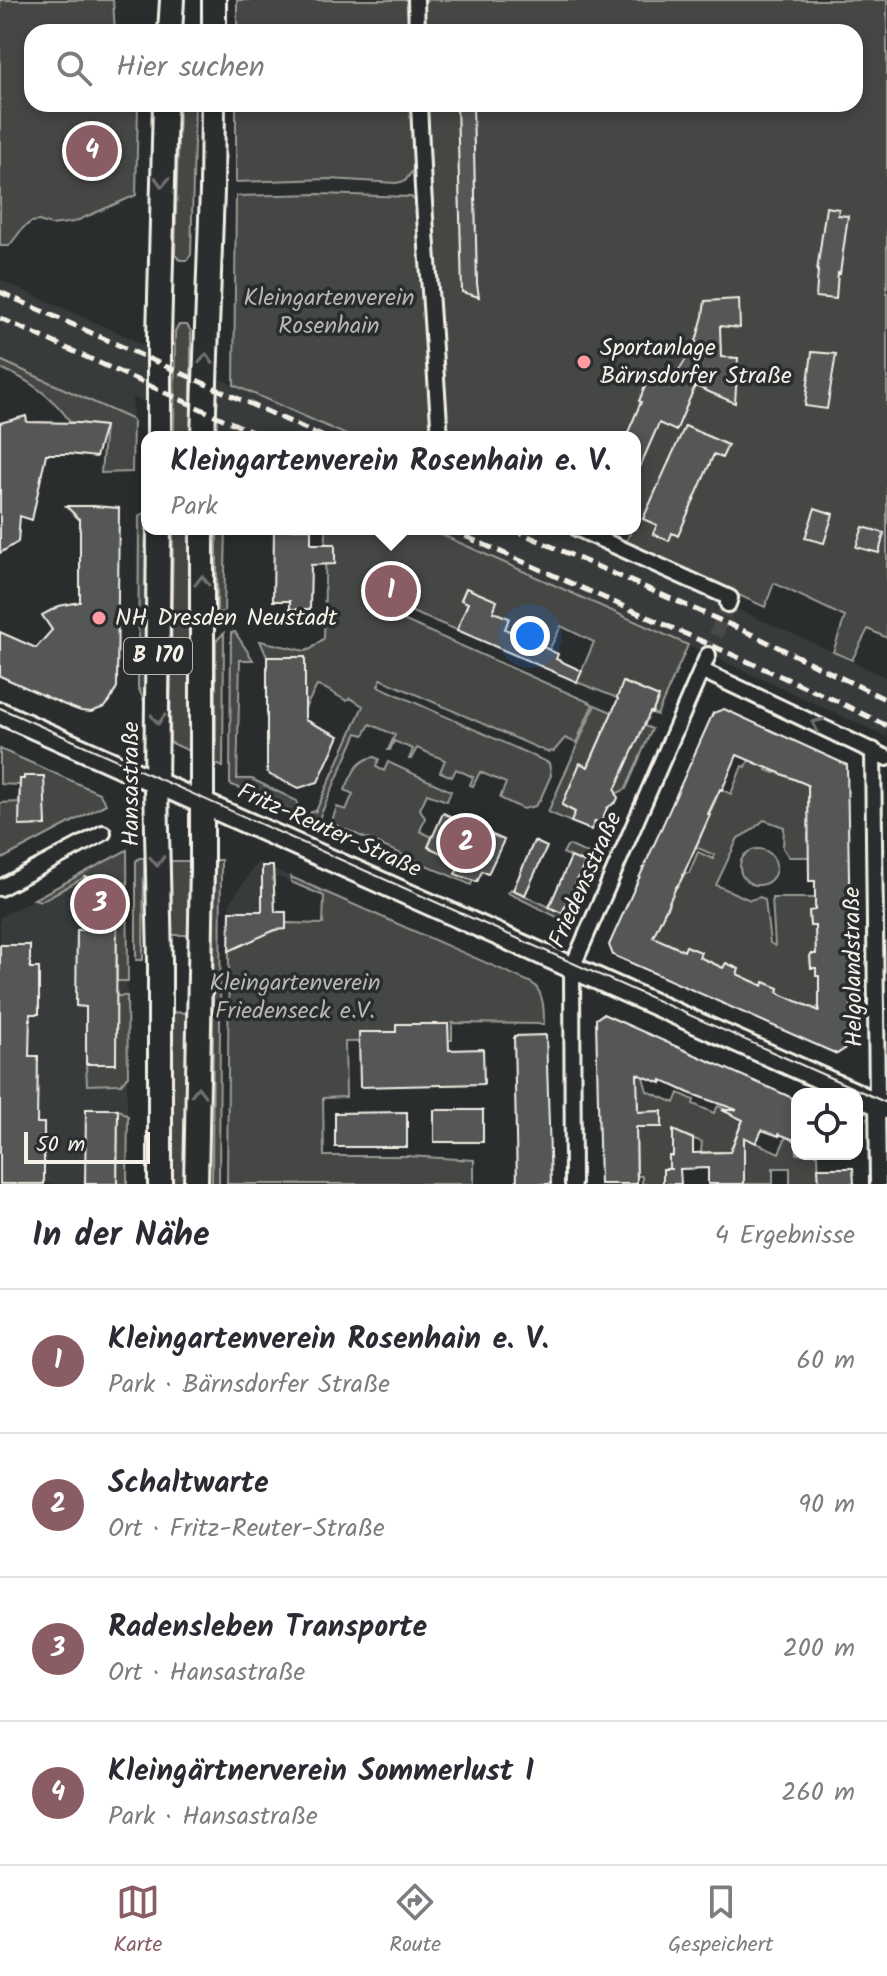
<!DOCTYPE html>
<html lang="de">
<meta charset="utf-8">
<style>
body{margin:0;font-family:Kalam,sans-serif;background:#f2f2f3;color:#2b2b33}
.controls{position:absolute;right:24px;bottom:24px;display:grid;overflow:hidden;border-radius:16px;box-shadow:0 4px 12px #0003}
.controls button{width:72px;height:72px;display:grid;place-items:center;padding:0;border:0;border-bottom:2px solid #e1e1e2;background:#fff;color:#2b2b33;font:40px sans-serif}
.scale{position:absolute;left:24px;bottom:20px;width:126px;box-sizing:border-box;padding-left:8px;border:4px solid #f4f1e8;border-top:0;font-size:22px;line-height:28px;white-space:nowrap;color:#f4f1e8;-webkit-text-stroke:6px #2a2d2e;paint-order:stroke}
.you{position:absolute;left:530px;top:636px;width:28px;height:28px;margin:-20px;border:6px solid #fff;border-radius:50%;background:#1a73e8;box-shadow:0 0 0 12px #1a73e833}
.badge{display:grid;place-items:center;width:52px;height:52px;border-radius:50%;background:#8a5d65;color:#fff;font-size:26px;font-weight:700}
.pin{position:absolute;translate:-50% -50%;border:4px solid #fff;box-shadow:0 2px 8px #0006}
.popup{position:absolute;left:141px;top:431px;width:500px;height:104px;box-sizing:border-box;display:grid;place-content:center;border-radius:16px;background:#fff;filter:drop-shadow(0 2px 6px #0005);font-size:26px;white-space:nowrap;color:#7c7c81}
.popup b{font-size:30px;color:#2b2b33}
.popup::after{content:'';position:absolute;left:50%;top:100%;margin-left:-16px;border:16px solid transparent;border-top-color:#fff}
.list{margin:0;padding:0;list-style:none}
h2{display:flex;justify-content:space-between;align-items:center;height:104px;margin:0;padding:0 32px;font-size:34px}
h2 small{font-size:26px;font-weight:400;color:#7c7c81}
.list li{display:grid;grid-template-columns:52px 1fr auto;gap:24px;align-items:center;box-sizing:border-box;height:144px;padding:0 32px;border-top:2px solid #e1e1e2}
.list b{display:block;font-size:30px;white-space:nowrap}
.list p{margin:0;font-size:26px;white-space:nowrap;color:#7c7c81}
.list em{font-size:26px;font-style:normal;color:#7c7c81}
.icon{flex:none;width:44px;height:44px;fill:none;stroke:currentColor;stroke-width:2;stroke-linecap:round;stroke-linejoin:round}
.map{position:relative;flex:none;width:887px;height:1184px;overflow:hidden}
.search{position:absolute;background:#fff;box-shadow:0 4px 12px #0003;left:24px;right:24px;top:24px;height:88px;display:flex;align-items:center;gap:20px;box-sizing:border-box;padding:0 28px;border-radius:24px;color:#7c7c81;font-size:30px}
.sheet{height:680px;background:#fff}
nav{display:flex;justify-content:space-around;align-items:center;box-sizing:border-box;height:112px;border-top:2px solid #e1e1e2;background:#fff;font-size:22px;color:#7c7c81}
nav a{display:grid;justify-items:center;gap:4px}
nav .on{color:#8a5d65}
.map>svg:first-child{display:block}
.built{fill:#373a3a}
.green{fill:#444645;stroke:#9c9c96;stroke-width:2}
.building{fill:#555756;stroke:#f4f1e8;stroke-width:2;fill-rule:evenodd}
.lines{fill:none;stroke-linecap:round;stroke-linejoin:round}
.minor-tunnel{stroke:#484a4a;stroke-width:14;stroke-dasharray:14 7;stroke-linecap:butt}
.minor-casing{stroke:#f4f1e8;stroke-width:20}
.secondary-casing{stroke:#f4f1e8;stroke-width:26}
.primary-casing{stroke:#f4f1e8;stroke-width:28}
.minor{stroke:#2a2d2e;stroke-width:14}
.secondary{stroke:#2a2d2e;stroke-width:20}
.primary{stroke:#2a2d2e;stroke-width:22}
.tram{stroke:#f4f1e8;stroke-width:2}
.rail{stroke:#f4f1e8;stroke-width:5;stroke-dasharray:12 6;stroke-linecap:butt}
.oneway{stroke:#71726f}
.poi-dot{fill:#ff9aa2;stroke:#2a2d2e;stroke-width:3}
.labels{text-anchor:middle;dominant-baseline:central;stroke-width:7;stroke-linejoin:round;paint-order:stroke}
.shield{fill:#2a2d2e;stroke:#b7b6b0;stroke-width:2}
.shield-label{font-size:22px;font-weight:bold;fill:#f4f1e8}
.park-label{font-size:24px;fill:#b6b5af;stroke:#2a2d2e}
.poi-label{font-size:24px;fill:#f4f1e8;stroke:#2a2d2e;text-anchor:start}
.street-label{font-size:24px;fill:#f4f1e8;stroke:#2a2d2e}
</style>
<div class="map">
<svg width="887" height="1184" viewBox="0 0 887 1184">
<rect width="100%" height="100%" fill="#2a2d2e"/>
<filter id="ink" filterUnits="userSpaceOnUse"><feTurbulence type="fractalNoise" baseFrequency=".0125" numOctaves="2"/><feDisplacementMap in="SourceGraphic" scale="16" xChannelSelector="R" yChannelSelector="G"/><feConvolveMatrix kernelMatrix="1 2 1 2 8 2 1 2 1" color-interpolation-filters="sRGB"/></filter>
<g filter="url(#ink)">
<path class="built" d="M 0,280 L 133,339 L 134,341 L 351,437 L 223,437 L 132,397 L 133,420 L 0,360 Z
M 365,529 L 557,529 L 833,652 L 887,678 L 887,737 L 688,645 Z
M 127,850 L 127,1184 L 0,1184 L 0,917 Z
M 257,862 L 291,877 L 291,882 L 278,877 L 274,879 L 262,879 L 262,911 L 230,911 L 230,903 Z"/>
<path class="green" d="M 0,0 L 113,0 L 115,32 L 32,32 L 32,104 L 119,104 L 120,106 L 138,106 L 136,195 L 74,222 L 51,225 L 39,221 L 31,222 L 23,228 L 9,246 L 0,246 Z
M 237,0 L 408,0 L 410,32 L 237,32 Z
M 423,0 L 887,0 L 887,638 L 868,629 L 852,660 L 833,652 L 845,617 L 774,583 L 765,607 L 625,544 L 632,529 L 635,529 L 638,517 L 635,515 L 635,437 L 452,437 L 447,436 L 429,189 L 426,104 L 855,104 L 855,32 L 424,32 Z
M 179,104 L 195,104 L 191,255 L 187,260 L 180,260 L 175,255 Z
M 236,104 L 413,104 L 416,166 L 405,181 L 396,183 L 329,179 L 236,182 Z
M 320,194 L 411,197 L 416,202 L 432,437 L 351,437 L 234,385 L 236,196 Z
M 179,325 L 187,325 L 191,331 L 191,437 L 174,437 L 175,331 Z
M 0,360 L 133,420 L 132,472 L 101,473 L 105,426 L 70,422 C 55,398 26,378 0,368 Z
M 146,512 L 146,526 L 145,703 L 138,687 L 139,516 Z
M 173,529 L 191,529 L 191,752 L 170,742 Z
M 217,529 L 226,529 L 224,612 L 217,613 Z
M 326,529 L 429,529 L 688,645 L 657,715 L 652,713 L 659,697 L 624,682 L 617,698 L 577,682 L 594,642 L 561,626 L 549,650 L 505,629 L 509,618 L 493,612 L 497,601 L 466,588 L 461,599 L 468,603 L 457,630 L 407,610 L 403,620 L 593,704 L 576,743 L 565,738 L 554,751 L 547,752 L 381,679 L 378,686 L 549,763 L 551,775 L 540,800 L 535,806 L 523,809 L 500,798 L 506,783 L 480,772 L 473,786 L 470,785 L 473,777 L 456,769 L 452,777 L 440,772 L 445,760 L 417,748 L 411,759 L 409,759 L 413,749 L 394,741 L 390,750 L 388,750 L 395,735 L 370,724 L 364,735 L 357,733 L 317,823 L 309,819 L 311,812 L 316,811 L 363,706 L 350,698 L 347,701 L 324,688 L 317,686 L 305,708 L 305,658 L 267,657 L 260,641 L 305,651 L 311,649 L 324,638 Z
M 235,632 L 253,660 L 240,660 L 237,779 L 252,779 L 297,801 L 296,814 L 230,784 L 231,633 Z
M 224,633 L 223,767 L 216,764 L 216,641 Z
M 595,705 L 652,729 L 626,789 L 616,794 L 614,793 L 610,717 L 569,809 L 575,812 L 571,822 L 548,812 Z
M 0,749 L 99,793 L 106,804 L 0,860 L 0,803 L 19,802 L 20,785 L 0,784 Z
M 751,755 L 757,758 L 755,763 L 767,768 L 766,770 L 775,773 L 776,772 L 801,782 L 808,782 L 814,833 L 808,833 L 808,843 L 815,857 L 789,857 L 783,848 L 784,827 L 764,820 L 751,831 L 738,838 L 716,885 L 750,900 L 760,897 L 765,900 L 770,943 L 775,946 L 772,898 L 815,898 L 815,912 L 809,912 L 810,926 L 815,926 L 816,954 L 810,955 L 811,968 L 816,968 L 816,976 L 819,976 L 819,1006 L 815,1009 L 777,993 L 779,988 L 765,982 L 763,986 L 737,975 L 739,969 L 726,963 L 723,968 L 699,957 L 700,952 L 687,946 L 684,951 L 667,943 L 653,940 L 652,930 L 667,909 L 675,886 L 677,887 L 685,873 L 689,873 L 698,852 L 713,859 L 714,855 L 696,847 L 720,789 L 731,794 L 742,766 L 746,767 Z
M 374,757 L 379,759 L 376,767 L 384,771 L 388,762 L 451,791 L 447,801 L 427,794 L 420,809 L 425,818 L 420,831 L 432,837 L 428,847 L 477,869 L 471,885 L 331,823 L 337,807 L 346,810 L 353,794 L 345,790 C 352,775 356,760 374,757 Z
M 567,846 L 571,846 L 595,857 L 567,922 L 508,893 L 511,889 L 562,913 L 584,863 L 563,853 Z
M740 867a18 18 0 1 1 36 0a18 18 0 1 1-36 0Z
M 127,850 L 128,981 L 117,981 L 116,878 L 85,877 L 41,901 L 34,899 Z
M 139,858 L 144,858 L 143,960 L 136,960 L 136,861 Z
M 214,860 L 221,860 L 219,1184 L 212,1184 Z
M 170,861 L 189,861 L 188,935 L 171,935 Z
M 291,877 L 532,983 C 544,992 544,1010 544,1024 L 452,1023 L 452,1040 L 345,1042 L 346,1097 L 323,1098 L 324,1156 L 407,1156 L 474,1160 L 474,1184 L 227,1184 L 229,951 L 286,923 L 323,924 L 324,896 L 291,882 Z
M 116,996 L 127,996 L 128,1076 L 121,1084 L 87,1085 L 86,1064 L 116,1064 Z
M 169,1012 L 189,1013 L 187,1184 L 166,1184 Z
M 645,1069 L 643,1077 L 647,1091 L 675,1103 L 679,1093 L 694,1100 L 693,1104 L 714,1113 L 718,1106 L 744,1117 L 737,1134 L 779,1153 L 786,1137 L 797,1141 L 797,1154 L 818,1154 L 819,1184 L 790,1184 L 790,1168 L 773,1168 L 773,1184 L 744,1184 L 743,1152 L 701,1152 L 702,1142 L 674,1131 L 673,1156 L 669,1156 L 669,1169 L 663,1170 L 663,1184 L 642,1184 L 642,1176 L 637,1176 L 636,1127 L 662,1127 L 661,1111 L 635,1112 L 635,1106 L 638,1106 L 638,1095 L 629,1078 Z
M 118,1109 L 128,1116 L 127,1184 L 117,1184 Z"/>
<path class="building" d="M 457,104 L 473,104 L 477,284 L 479,297 L 462,292 Z
M 826,207 L 839,209 L 838,215 L 848,216 L 840,274 L 838,273 L 836,299 L 816,297 L 818,271 L 817,271 Z
M 739,299 L 740,328 L 720,326 L 721,357 L 738,358 L 735,403 L 695,386 L 676,431 L 659,423 L 635,478 L 635,437 L 626,437 L 641,402 L 639,401 L 648,379 L 666,387 L 681,367 L 695,345 L 703,316 L 705,301 Z
M 812,352 L 836,354 L 827,409 L 805,406 Z
M 26,416 L 27,422 L 78,423 L 105,426 L 96,457 L 69,454 L 46,454 L 32,520 L 20,516 L 18,542 L 0,553 L 0,423 Z
M 685,426 L 728,445 L 722,458 L 714,454 L 678,536 L 672,533 L 669,541 L 653,534 L 657,525 L 643,519 Z
M 66,506 L 94,506 L 119,508 L 117,687 L 110,701 L 105,707 L 91,712 L 81,711 L 65,705 L 0,676 L 0,632 L 36,648 L 52,630 L 42,615 L 59,606 L 80,602 L 80,520 Z
M 815,508 L 833,514 L 824,543 L 805,538 Z
M 863,527 L 884,533 L 879,553 L 856,547 Z
M 274,529 L 311,529 L 311,544 L 335,544 L 335,564 L 311,565 L 310,609 L 290,609 L 290,601 L 273,601 Z
M 466,588 L 497,601 L 493,612 L 509,618 L 505,629 L 558,654 L 556,659 L 582,671 L 577,682 L 457,630 L 468,603 L 461,600 Z
M 267,657 L 305,657 L 305,720 L 339,736 L 318,782 L 299,788 L 270,775 L 267,771 Z
M 623,682 L 659,697 L 652,713 L 650,712 L 615,790 L 618,798 L 616,802 L 607,808 L 601,823 L 595,821 L 591,830 L 571,822 L 575,812 L 562,805 L 580,763 L 588,767 L 618,699 L 617,698 Z
M 724,709 L 847,765 L 852,1044 L 837,1054 L 613,955 L 609,945 L 713,713 ZM 737,755 L 808,785 L 809,881 L 815,881 L 815,910 L 809,911 L 810,926 L 815,926 L 816,954 L 810,954 L 811,968 L 816,968 L 816,976 L 819,976 L 819,1011 L 778,993 L 779,988 L 764,982 L 763,986 L 737,974 L 739,969 L 726,963 L 723,968 L 699,957 L 701,952 L 686,946 L 684,951 L 653,937 L 676,887 L 680,882 L 710,815 L 708,814 L 720,789 L 722,790 Z
M 24,776 L 44,776 L 46,825 L 19,826 L 20,779 L 24,779 Z
M 443,813 L 504,840 L 488,874 L 482,871 L 477,882 L 455,874 L 462,862 L 428,847 Z
M 534,841 L 547,847 L 525,895 L 513,890 Z
M 571,857 L 585,863 L 562,913 L 549,907 Z
M 262,866 L 273,866 L 275,912 L 286,912 L 286,929 L 275,930 L 229,951 L 230,911 L 262,911 Z
M 85,877 L 117,878 L 116,1064 L 86,1064 L 86,1007 L 76,1006 L 77,930 L 84,930 Z
M 0,945 L 30,945 L 30,968 L 39,968 L 39,1014 L 30,1014 L 29,1056 L 38,1056 L 37,1123 L 44,1123 L 44,1184 L 0,1184 Z
M 603,1014 L 797,1100 L 797,1141 L 779,1134 L 779,1136 L 762,1130 L 756,1143 L 744,1137 L 744,1184 L 708,1184 L 708,1168 L 680,1169 L 681,1184 L 663,1184 L 663,1169 L 672,1169 L 669,1169 L 669,1156 L 673,1156 L 673,1130 L 693,1139 L 693,1153 L 730,1152 L 743,1120 L 722,1110 L 737,1110 L 689,1093 L 661,1080 L 661,1083 L 637,1074 L 638,1112 L 662,1111 L 662,1127 L 636,1127 L 637,1184 L 600,1184 L 596,1019 Z
M 396,1024 L 448,1024 L 449,1050 L 483,1049 L 484,1084 L 360,1087 L 359,1032 L 396,1032 Z
M 546,1035 L 551,1184 L 517,1184 L 514,1036 Z
M 86,1109 L 118,1109 L 117,1184 L 85,1184 Z
M 434,1110 L 483,1110 L 483,1142 L 434,1142 Z
M 407,1112 L 407,1147 L 335,1147 L 335,1113 Z
M 818,1168 L 853,1168 L 854,1184 L 819,1184 Z"/>
<g class="lines">
<path class="minor-tunnel" d="M 708,655 L 728,604"/>
<g class="minor-casing">
<path id="minor" d="M 416,0 L 417,32
M 419,104 L 423,188 L 440,437
M 578,529 L 730,598 L 728,604
M 701,670 L 887,758
M 873,750 L 878,1184
M 0,888 L 103,833
M 573,1184 L 572,968 L 708,655"/>
</g>
<g class="secondary-casing">
<path id="secondary" d="M 0,713 L 856,1094
M 857,1095 L 887,1108"/>
</g>
<g class="primary-casing">
<path id="primary" d="M 170,32 L 172,0
M 214,32 L 214,0
M 159,437 L 159,337 L 165,104
M 203,437 L 212,191 L 213,104
M 159,529 L 156,788 L 160,960 L 160,1184
M 196,1184 L 202,868 L 202,529"/>
</g>
<use href="#minor" class="minor"/>
<use href="#secondary" class="secondary"/>
<use href="#primary" class="primary"/>
<path class="tram" d="M 0,708 L 887,1103"/>
<path class="rail" d="M 0,292 L 324,437
M 0,318 L 263,437
M 449,529 L 839,702 L 887,726
M 512,529 L 749,633 L 887,700"/>
</g>
<defs><path id="oneway-chevron" d="M-2-3.5L2.5 0L-2 3.5" fill="none" stroke-width="1.6" stroke-linecap="round" stroke-linejoin="round" transform="scale(2)"/></defs>
<g class="oneway">
<use href="#oneway-chevron" transform="translate(162 182) rotate(92)"/>
<use href="#oneway-chevron" transform="translate(206 359) rotate(-88)"/>
<use href="#oneway-chevron" transform="translate(202 581) rotate(-90)"/>
<use href="#oneway-chevron" transform="translate(158 719) rotate(90)"/>
<use href="#oneway-chevron" transform="translate(817 724) rotate(-155)"/>
<use href="#oneway-chevron" transform="translate(157 861) rotate(88)"/>
<use href="#oneway-chevron" transform="translate(198 1092) rotate(-89)"/>
</g>
</g>
<g class="poi-dot">
<circle cx="584" cy="362" r="8"/>
<circle cx="99" cy="618" r="8"/>
</g>
<g class="labels">
<rect class="shield" x="124" y="638" width="68" height="36" rx="6"/>
<g class="shield-label">
<text x="158" y="656">B 170</text>
</g>
<g class="park-label">
<text x="329" y="298">Kleingartenverein<tspan x="329" dy="28">Rosenhain</tspan></text>
<text x="295" y="983">Kleingartenverein<tspan x="295" dy="28">Friedenseck e.V.</tspan></text>
</g>
<g class="poi-label">
<text x="600" y="348">Sportanlage<tspan x="600" dy="28">Bärnsdorfer Straße</tspan></text>
<text x="115" y="618">NH Dresden Neustadt</text>
</g>
<g class="street-label">
<text transform="translate(131 784) rotate(-90)">Hansastraße</text>
<text transform="translate(329 831) rotate(24)">Fritz-Reuter-Straße</text>
<text transform="translate(586 880) rotate(-66)">Friedensstraße</text>
<text transform="translate(854 967) rotate(-91)">Helgolandstraße</text>
</g>
</g>
</svg>
<div class="controls">
<button><svg class="icon" aria-label="locate" viewBox="0 0 24 24"><circle cx="12" cy="12" r="6"/><path d="M12 2v4M12 18v4M2 12h4M18 12h4"/></svg></button>
</div>
<div class="scale">50 m</div>
<div class="you"></div>
<div class="pin badge" style="left:391px;top:591px">1</div>
<div class="popup"><b>Kleingartenverein Rosenhain e. V.</b>Park</div>
<div class="pin badge" style="left:466px;top:843px">2</div>
<div class="pin badge" style="left:100px;top:904px">3</div>
<div class="pin badge" style="left:92px;top:151px">4</div>
<div class="search"><svg class="icon" aria-label="search" viewBox="0 0 24 24"><circle cx="10" cy="10" r="6"/><path d="M15 15l6 6"/></svg>Hier suchen</div>
</div>
<section class="sheet">
<h2>In der Nähe<small>4 Ergebnisse</small></h2>
<ul class="list">
<li><span class="badge">1</span><div><b>Kleingartenverein Rosenhain e. V.</b><p>Park · Bärnsdorfer Straße</p></div><em>60 m</em></li>
<li><span class="badge">2</span><div><b>Schaltwarte</b><p>Ort · Fritz-Reuter-Straße</p></div><em>90 m</em></li>
<li><span class="badge">3</span><div><b>Radensleben Transporte</b><p>Ort · Hansastraße</p></div><em>200 m</em></li>
<li><span class="badge">4</span><div><b>Kleingärtnerverein Sommerlust I</b><p>Park · Hansastraße</p></div><em>260 m</em></li>
</ul>
</section>
<nav>
<a class="on"><svg class="icon" aria-label="map" viewBox="0 0 24 24"><path d="M3 6l6-2 6 2 6-2v14l-6 2-6-2-6 2zM9 4v14M15 6v14"/></svg>Karte</a>
<a><svg class="icon" aria-label="directions" viewBox="0 0 24 24"><path d="M12 3l9 9-9 9-9-9zM9 14v-3h6M13 9l2 2-2 2"/></svg>Route</a>
<a><svg class="icon" aria-label="saved" viewBox="0 0 24 24"><path d="M7 4h10v16l-5-4-5 4z"/></svg>Gespeichert</a>
</nav>
